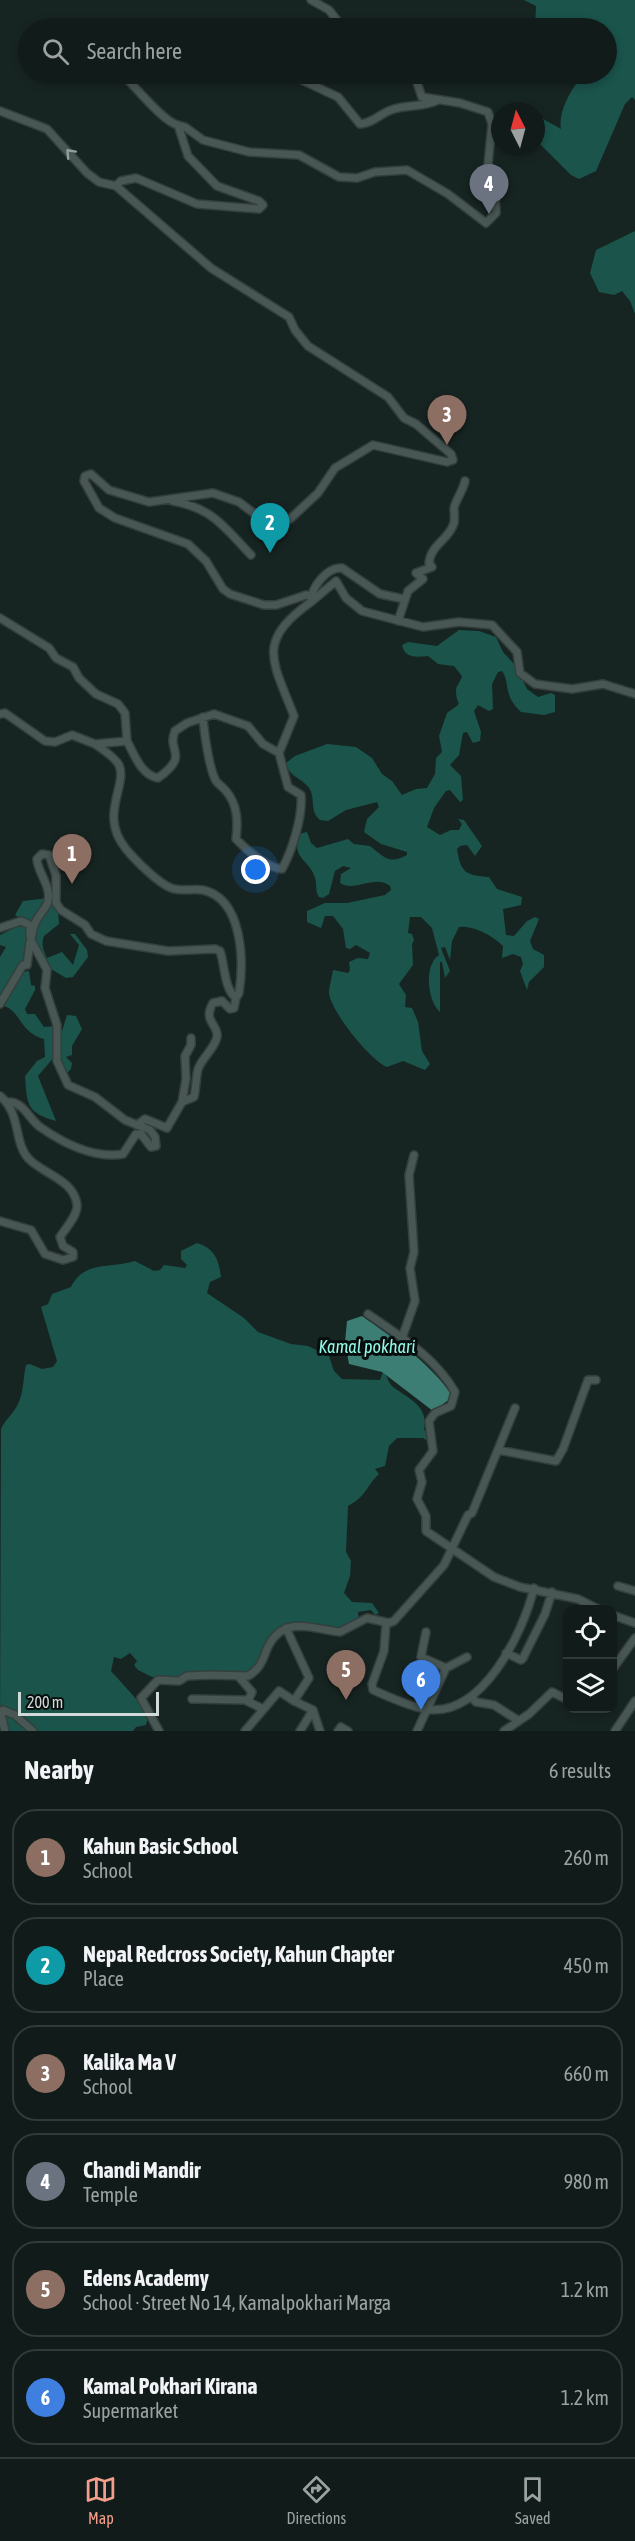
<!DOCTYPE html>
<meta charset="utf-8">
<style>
body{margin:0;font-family:"Asap Condensed",sans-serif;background:#1e2927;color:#f1f3f6}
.controls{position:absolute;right:18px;bottom:18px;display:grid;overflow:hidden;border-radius:12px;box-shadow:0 3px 9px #0003}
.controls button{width:54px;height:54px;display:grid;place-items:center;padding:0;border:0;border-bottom:2px solid #303a39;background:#111c1a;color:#f1f3f6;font:30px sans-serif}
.compass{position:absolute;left:491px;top:102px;width:54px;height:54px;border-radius:50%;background:#111c1a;box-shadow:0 3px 9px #0003;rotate:354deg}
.scale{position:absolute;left:18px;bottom:15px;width:141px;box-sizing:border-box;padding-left:6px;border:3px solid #d1dad8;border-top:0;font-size:16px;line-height:21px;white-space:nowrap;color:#d1dad8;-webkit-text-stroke:4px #070d0c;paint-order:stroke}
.you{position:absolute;left:256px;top:870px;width:21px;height:21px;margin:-15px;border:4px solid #fff;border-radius:50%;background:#1a73e8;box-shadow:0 0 0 9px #1a73e833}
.badge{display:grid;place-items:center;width:39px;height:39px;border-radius:50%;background:#f49d8b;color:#fff;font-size:20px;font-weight:700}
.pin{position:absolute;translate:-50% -50px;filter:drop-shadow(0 2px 3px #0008)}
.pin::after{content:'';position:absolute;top:32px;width:21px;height:18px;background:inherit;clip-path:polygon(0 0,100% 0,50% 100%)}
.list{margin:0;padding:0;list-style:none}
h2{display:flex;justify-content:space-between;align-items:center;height:78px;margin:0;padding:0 24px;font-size:26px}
h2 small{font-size:20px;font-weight:400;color:#9ca1a2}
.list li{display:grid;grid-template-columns:39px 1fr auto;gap:18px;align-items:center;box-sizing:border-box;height:96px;margin:0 12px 12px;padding:0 12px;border:2px solid #303a39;border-radius:24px}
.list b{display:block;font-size:22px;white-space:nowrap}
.list p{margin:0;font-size:20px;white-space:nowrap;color:#9ca1a2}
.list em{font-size:20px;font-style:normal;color:#9ca1a2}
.icon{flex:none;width:33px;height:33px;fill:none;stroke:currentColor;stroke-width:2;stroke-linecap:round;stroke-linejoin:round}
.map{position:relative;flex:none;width:635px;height:1731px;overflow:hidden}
.search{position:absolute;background:#111c1a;box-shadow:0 3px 9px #0003;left:18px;right:18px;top:18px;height:66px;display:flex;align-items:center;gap:15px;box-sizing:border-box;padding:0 21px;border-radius:33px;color:#9ca1a2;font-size:22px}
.sheet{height:726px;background:#111c1a}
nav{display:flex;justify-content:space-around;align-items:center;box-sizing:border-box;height:84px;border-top:2px solid #303a39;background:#111c1a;font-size:16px;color:#9ca1a2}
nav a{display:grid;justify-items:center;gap:3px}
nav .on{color:#f49d8b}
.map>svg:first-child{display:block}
.green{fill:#1a544b}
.water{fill:#3c7e73}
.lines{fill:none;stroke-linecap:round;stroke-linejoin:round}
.minor-casing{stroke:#343f3d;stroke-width:10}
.minor{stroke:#485754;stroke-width:7}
.oneway{stroke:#939f9d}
.labels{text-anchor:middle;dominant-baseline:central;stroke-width:6;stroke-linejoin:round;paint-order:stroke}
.water-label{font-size:18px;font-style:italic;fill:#93f9e8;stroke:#070d0c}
</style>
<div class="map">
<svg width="635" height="1731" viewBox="0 0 635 1731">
<rect width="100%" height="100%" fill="#172522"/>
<path class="green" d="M 524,0 L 635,0 L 635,100 L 632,97 L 625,104 L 596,171 L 579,179 L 571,175 L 536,140 L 536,115 L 561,129 C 558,113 569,93 579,80 L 574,74 L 606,74 L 606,28 L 535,28 L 536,6 Z
M 635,231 L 635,314 L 630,301 L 622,291 L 614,295 L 599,292 L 590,273 L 596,250 Z
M 459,630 L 479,631 L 496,637 L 503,652 L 515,665 L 527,689 L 538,697 L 551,693 L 555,695 L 555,712 L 544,715 L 521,712 C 502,694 511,684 502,671 L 498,672 L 492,684 L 493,709 L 489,711 L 478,705 L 474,711 L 481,732 L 480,741 L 473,743 L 467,732 L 463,733 L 459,755 L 450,765 L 461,776 L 463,800 L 460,802 L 450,790 L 446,791 L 434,808 L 427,827 L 440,835 L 451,830 L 459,830 L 462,824 L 458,819 L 464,820 L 482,846 L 475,856 L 467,845 L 460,846 L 457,849 C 461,874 466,875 489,877 L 497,889 L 522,897 L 521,905 L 503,909 L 506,935 L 514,936 L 527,921 L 535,917 L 539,919 L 530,941 L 533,949 L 544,955 L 544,967 L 529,982 L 527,990 L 520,971 L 523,964 L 521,957 L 513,954 L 502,958 L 503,946 C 493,936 473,925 459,927 L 452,941 L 450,960 L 445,947 L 441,948 L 450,971 L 445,978 L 442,962 L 440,962 L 440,1012 C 428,1002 423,966 439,955 L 432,928 L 421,917 L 410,917 L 408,933 L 412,934 L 414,940 L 412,944 L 413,965 L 399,984 L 406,995 L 405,1007 L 412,1008 L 418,1022 L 422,1051 L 430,1064 L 425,1070 L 403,1061 L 387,1067 C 371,1061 331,1012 329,993 C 329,987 332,977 333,970 L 348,973 L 350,970 L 349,962 L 358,958 L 368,959 L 370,953 L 356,945 L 350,949 L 346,948 L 343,929 L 333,916 L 325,916 L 321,928 L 307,922 L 307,911 L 325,903 L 347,903 L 385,895 L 391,890 L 390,886 C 375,874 355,893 340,883 L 341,874 L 351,868 L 343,866 L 335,871 L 329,894 L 323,898 L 319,897 C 315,891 317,885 315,878 C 310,859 291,860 299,834 L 307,832 L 311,843 L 317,848 L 348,839 L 354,844 L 370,846 C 384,857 389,865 407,855 L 407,852 L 381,844 L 364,832 L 367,819 L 379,807 L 377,802 L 346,810 L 328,821 L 320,820 C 309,811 316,799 309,788 C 302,778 289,777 286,763 L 295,756 L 327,744 L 356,747 L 372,758 L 382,774 L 392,781 L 402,795 L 416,789 L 427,788 L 435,774 L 436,758 L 442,752 L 439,736 L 447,713 C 466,699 456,709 456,690 C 456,686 461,681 462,676 L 454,666 L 438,664 L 428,656 C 417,657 405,659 402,645 L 408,642 L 437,646 Z
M 57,897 L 59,924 L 44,936 C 41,944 43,950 47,958 L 62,952 L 73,965 L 79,945 L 70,934 L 75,934 L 87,950 L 88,957 L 73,977 L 66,978 L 51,969 L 35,947 L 18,967 L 23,972 L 29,971 L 31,985 L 35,986 L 35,990 L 25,1009 L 27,1014 L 35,1014 L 44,1027 L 55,1026 L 57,1034 L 62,1031 L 67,1015 L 76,1016 L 82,1029 L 72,1046 L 72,1055 L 66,1057 L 72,1063 L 71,1069 L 67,1073 L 60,1062 L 54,1057 L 38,1076 L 56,1121 C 27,1113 27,1105 25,1076 L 37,1061 L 45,1057 L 44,1039 C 18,1032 21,1008 0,1005 L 0,957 L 6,947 L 0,945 L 0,935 L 18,926 L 21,919 L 15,915 L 23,901 Z
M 197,1243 C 215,1248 219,1261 221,1277 L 210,1282 L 207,1293 L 244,1318 L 258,1332 L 291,1344 L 308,1346 L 329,1356 L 334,1371 L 342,1379 L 380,1380 L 383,1372 C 388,1376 388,1383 393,1387 C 409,1399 429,1406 424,1430 L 429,1432 L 429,1442 L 423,1438 L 397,1438 L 389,1446 L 385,1466 L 375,1469 L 379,1474 C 366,1486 367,1496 348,1506 L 346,1552 L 351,1561 L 350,1576 L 344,1593 L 352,1602 L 372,1603 L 379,1613 L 375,1615 L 371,1610 L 358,1612 L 359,1621 L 347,1629 L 286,1627 L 250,1674 L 152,1677 L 138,1670 L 134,1665 L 137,1661 L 130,1653 L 121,1659 L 114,1657 L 111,1671 L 139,1702 L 148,1718 L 146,1725 L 136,1727 L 133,1731 L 0,1731 L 1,1429 C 5,1420 14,1413 18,1404 C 24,1392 23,1377 26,1365 L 30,1364 L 42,1369 L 53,1367 L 57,1361 L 41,1307 L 48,1304 L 52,1294 L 71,1287 C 84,1260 111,1269 135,1261 L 154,1271 L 160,1270 L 164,1265 L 185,1268 L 187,1265 L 181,1259 L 181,1251 Z"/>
<path class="water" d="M 362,1316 C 393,1338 429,1362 451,1394 L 450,1399 L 433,1411 L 382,1372 L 349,1364 L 345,1342 L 347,1321 Z"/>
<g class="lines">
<g class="minor-casing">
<path id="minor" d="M 311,0 L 329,10 L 343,28
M 90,28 L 89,25 L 101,28
M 122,74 C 134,85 164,123 178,125
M 289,74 L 338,97 L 360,124 C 374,123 379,114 391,110 C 406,104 422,108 438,100
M 0,111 L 47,129 L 87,173 L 99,182 L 116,186
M 173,501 C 214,509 224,527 251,555
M 311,596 L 306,595 L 276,605 L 264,605 L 230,594 L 223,589 L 206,561 L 188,544 L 115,518 L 99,508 L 84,481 L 85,476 L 91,474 L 109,490 L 149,502 L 213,493 L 239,502 L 264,521 L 274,523 L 290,519 L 318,493 L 335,468 L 373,445 L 447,462 L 453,460 L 451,454 L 416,424 L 404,418 L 388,397 L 308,346 L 295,330 L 289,317 L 211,268 L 116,186 L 121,181 L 136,178 L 197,204 L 259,209 L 263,205 L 259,201 L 217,186 L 188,156 L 178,125 L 185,127 L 203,140 L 249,152 L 299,155 L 339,177 L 357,178 L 375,172 L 407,170 L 448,194 L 486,223 L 496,213 L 495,186 L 488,165 L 492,124 L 488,112 L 460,103 L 422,97 L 414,74
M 311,602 L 336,581 L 346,598 L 362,611 L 423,627 L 459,622 L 492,625 L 517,652 L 520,673 L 535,684 L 572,689 L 603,684 L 635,694
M 0,618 L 49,648 L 56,658 L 73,667 L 79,678 L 96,694 L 118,704 L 125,713 L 127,741
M 398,621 L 408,591 L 423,579 L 416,573 L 432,567 L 429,563 C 431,544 449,540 454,523 C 455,518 454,513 454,508 C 456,499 463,491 465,481
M 0,714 L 5,713 L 45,741 L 55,742 L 72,735 L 95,744 L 127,741 C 134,754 141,775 158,778 C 191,754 166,752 175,731 L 187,723 L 214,714 L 248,726 L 263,744 L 279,753 L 294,716 C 273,661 255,642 311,602 C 311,587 327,567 342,568 L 380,594 L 404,599
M 203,717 C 204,731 209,769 216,781 C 219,785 223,787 226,791 C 238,805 238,822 236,839 C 248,851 265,867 282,869 C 292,851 303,816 301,795 L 288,787 L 279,753
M 0,928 L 21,921 L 30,925 L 30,936
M 0,1004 L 23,965 L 27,965 L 30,942
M 0,1096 C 21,1113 14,1143 28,1158 C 42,1174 74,1179 77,1205 C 78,1215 65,1229 60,1237 L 63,1246 L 73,1252 L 73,1257 L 63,1260 L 45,1254 L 31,1230 L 0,1221
M 8,1102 C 23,1101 29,1119 40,1127 C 63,1143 94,1159 123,1154 L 136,1134 L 141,1134 L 151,1147 L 156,1146 L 155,1137 L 150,1130 L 125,1120 L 95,1097 L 68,1085 L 57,1061 L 57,1025 L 45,988 L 47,970 L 31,940 C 32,934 33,926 36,921 C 42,910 51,905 48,891 C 46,880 37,869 37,859 L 42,854 L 49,855 L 56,875 L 56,903 L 61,910 L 85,925 L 91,934 L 106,941 L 168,951 L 215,949 L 220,951 C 225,965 224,989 236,998 L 239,993 C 244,961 243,899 203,890 C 192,888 182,892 171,888 C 158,883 135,860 126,849 C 98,815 128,786 119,765 C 115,757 103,750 95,744
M 182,1102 L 186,1079 L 185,1056 L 191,1045 L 191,1038
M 137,1125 L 145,1119 L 167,1128 L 182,1102 L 194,1097 C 196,1088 196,1078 198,1069 C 202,1058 215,1048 217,1037 C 219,1025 202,1021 213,1003 L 222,1001 L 230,1009 L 234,1008 L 236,998
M 368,1314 C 401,1337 434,1356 455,1392 L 451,1406 L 435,1413 L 429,1421 L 433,1451 L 419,1470 L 422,1482 L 417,1499 L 426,1516 L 426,1531 L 494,1577 L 520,1587 L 578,1599 L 600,1610
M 402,1338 L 415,1301 L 410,1268 L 414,1252 L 409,1175 L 414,1155
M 498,1450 L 556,1461 L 563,1449 L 588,1380 L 596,1380
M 618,1586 L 635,1591
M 612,1615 L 635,1623
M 386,1623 L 384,1651 L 372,1684 L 373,1690 C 389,1697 408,1706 425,1709 C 482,1719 523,1633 534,1588
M 426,1632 L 421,1657 L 446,1668
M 506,1653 L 521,1660 L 523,1658 L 545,1614 L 552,1592
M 612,1670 L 635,1638
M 239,1677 L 252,1692 L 248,1701
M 471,1697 L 476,1702 L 494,1705 L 519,1721
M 192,1699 L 245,1700 L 263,1709
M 294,1701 L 313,1710 L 320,1731
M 5,1731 L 1,1714 L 3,1710 L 15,1715 L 33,1731
M 159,1731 L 141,1698 L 158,1680 L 179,1681 L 187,1676 L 210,1675 L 248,1676 C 256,1672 262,1663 265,1654 C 279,1614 308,1628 340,1632 L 367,1618 L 389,1623 L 394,1621 L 444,1565 L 468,1515 L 472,1513 L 515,1408
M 245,1731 L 279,1691 L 294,1701 L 309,1678 L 286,1628
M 300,1731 L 313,1710
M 338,1731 L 341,1727 L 348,1731
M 417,1731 L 446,1668 L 467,1657
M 504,1731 L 529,1714 L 552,1692 L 568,1700
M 615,1731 L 635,1701"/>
</g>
<use href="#minor" class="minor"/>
</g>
<defs><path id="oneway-chevron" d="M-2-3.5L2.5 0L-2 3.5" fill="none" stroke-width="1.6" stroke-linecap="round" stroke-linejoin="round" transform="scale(1.5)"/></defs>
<use class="oneway" href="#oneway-chevron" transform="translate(70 153) rotate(-133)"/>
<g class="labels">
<g class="water-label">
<text x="367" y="1346">Kamal pokhari</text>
</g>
</g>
</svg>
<div class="controls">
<button><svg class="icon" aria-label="locate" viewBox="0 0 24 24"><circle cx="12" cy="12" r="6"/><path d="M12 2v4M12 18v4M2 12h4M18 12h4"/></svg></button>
<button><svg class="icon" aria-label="layers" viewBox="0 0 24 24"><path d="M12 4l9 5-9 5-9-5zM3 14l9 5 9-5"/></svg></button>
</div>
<svg class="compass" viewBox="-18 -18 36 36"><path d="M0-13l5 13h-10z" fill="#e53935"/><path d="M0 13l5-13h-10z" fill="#9ca1a2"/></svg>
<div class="scale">200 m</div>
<div class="you"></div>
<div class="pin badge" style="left:72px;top:884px;background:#8d6e63">1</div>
<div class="pin badge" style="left:270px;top:553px;background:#0f9aa8">2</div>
<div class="pin badge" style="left:447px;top:445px;background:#8d6e63">3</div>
<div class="pin badge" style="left:489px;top:214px;background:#6b7280">4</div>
<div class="pin badge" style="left:346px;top:1700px;background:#8d6e63">5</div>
<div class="pin badge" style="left:421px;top:1710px;background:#3f7fe0">6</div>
<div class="search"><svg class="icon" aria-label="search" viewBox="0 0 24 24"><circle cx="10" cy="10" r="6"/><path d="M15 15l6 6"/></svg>Search here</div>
</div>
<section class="sheet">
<h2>Nearby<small>6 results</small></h2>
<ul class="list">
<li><span class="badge" style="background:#8d6e63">1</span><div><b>Kahun Basic School</b><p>School</p></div><em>260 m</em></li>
<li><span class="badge" style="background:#0f9aa8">2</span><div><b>Nepal Redcross Society, Kahun Chapter</b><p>Place</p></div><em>450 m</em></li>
<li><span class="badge" style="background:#8d6e63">3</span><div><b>Kalika Ma V</b><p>School</p></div><em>660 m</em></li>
<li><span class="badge" style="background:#6b7280">4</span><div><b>Chandi Mandir</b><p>Temple</p></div><em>980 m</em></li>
<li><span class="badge" style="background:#8d6e63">5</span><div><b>Edens Academy</b><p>School · Street No 14, Kamalpokhari Marga</p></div><em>1.2 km</em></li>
<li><span class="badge" style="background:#3f7fe0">6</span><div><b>Kamal Pokhari Kirana</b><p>Supermarket</p></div><em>1.2 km</em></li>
</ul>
</section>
<nav>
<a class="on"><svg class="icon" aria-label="map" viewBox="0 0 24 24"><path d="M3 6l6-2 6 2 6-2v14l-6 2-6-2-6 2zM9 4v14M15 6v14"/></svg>Map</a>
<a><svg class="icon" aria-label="directions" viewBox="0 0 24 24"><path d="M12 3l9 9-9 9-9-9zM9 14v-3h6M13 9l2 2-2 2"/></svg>Directions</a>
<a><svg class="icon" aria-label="saved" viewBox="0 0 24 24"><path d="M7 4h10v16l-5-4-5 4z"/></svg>Saved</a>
</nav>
